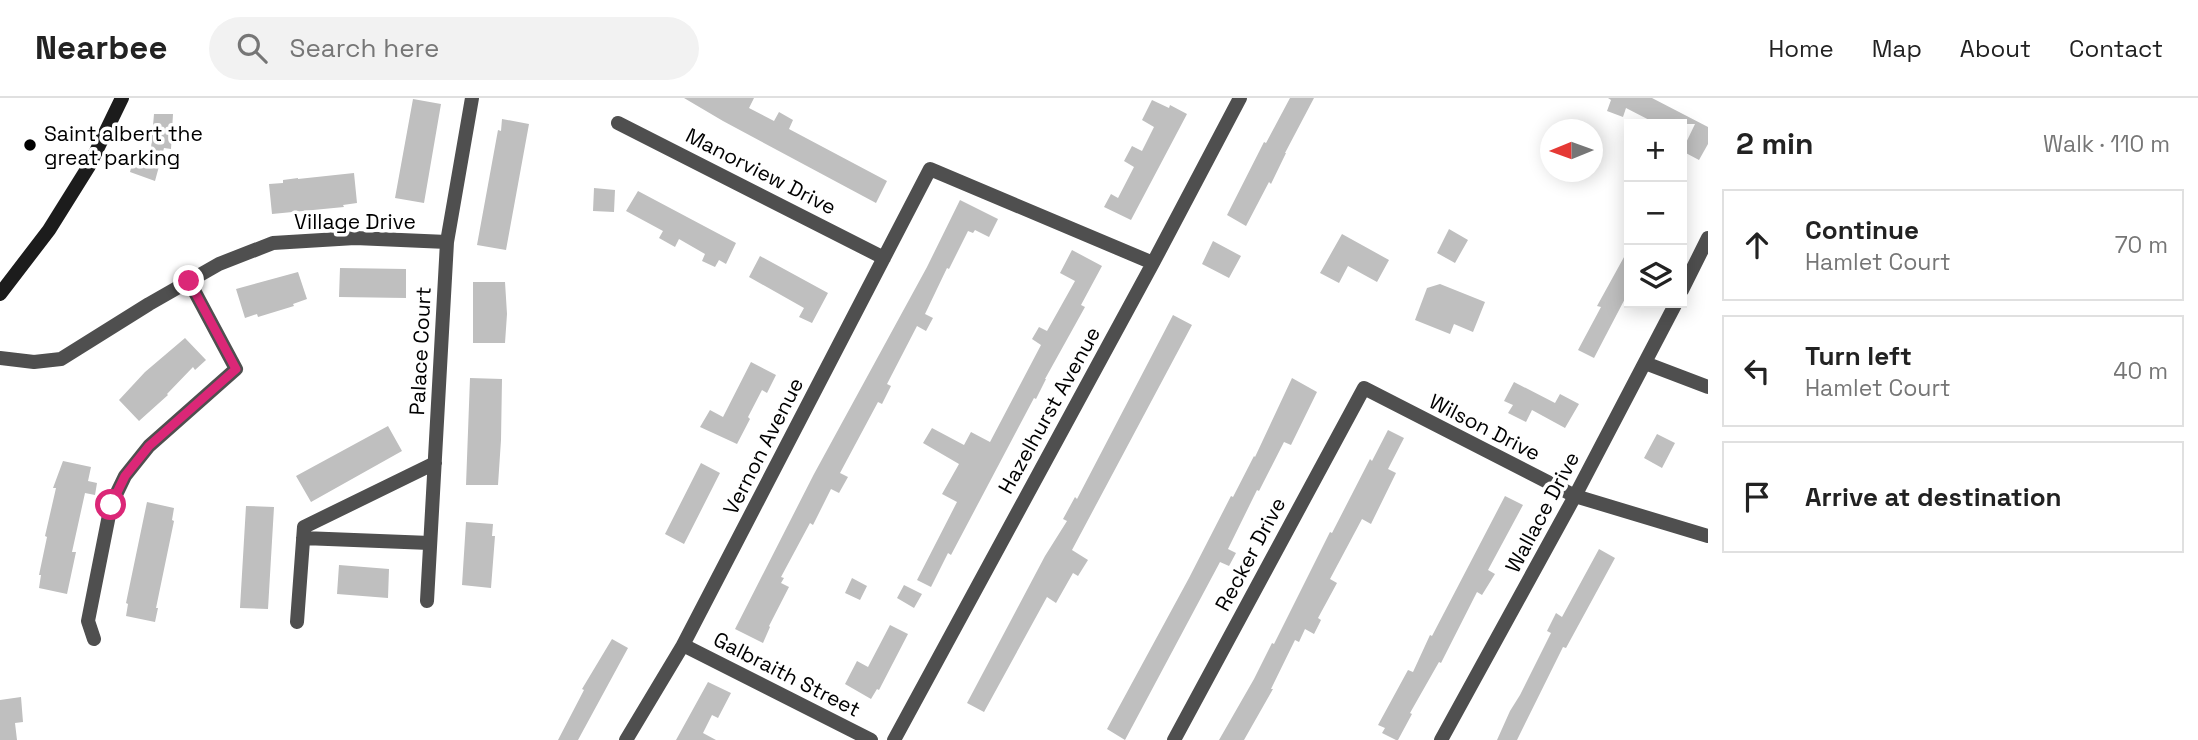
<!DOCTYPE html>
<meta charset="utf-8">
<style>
body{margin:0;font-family:"Space Grotesk",sans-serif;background:#f2f2f2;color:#222}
.controls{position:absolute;right:21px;top:21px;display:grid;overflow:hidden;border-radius:0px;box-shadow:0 4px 18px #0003}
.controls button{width:63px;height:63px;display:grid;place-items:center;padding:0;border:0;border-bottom:2px solid #e0e0e0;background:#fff;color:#222;font:35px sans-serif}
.compass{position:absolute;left:1540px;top:21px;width:63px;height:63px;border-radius:50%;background:#fff;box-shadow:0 4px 18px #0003;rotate:269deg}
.stop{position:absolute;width:21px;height:21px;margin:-16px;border:5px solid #db2777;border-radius:50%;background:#fff}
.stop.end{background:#db2777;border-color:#fff;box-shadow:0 2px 7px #0008}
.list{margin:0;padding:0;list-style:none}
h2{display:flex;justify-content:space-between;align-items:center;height:91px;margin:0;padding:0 28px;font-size:30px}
h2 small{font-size:23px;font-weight:400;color:#767676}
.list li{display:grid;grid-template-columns:46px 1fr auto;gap:21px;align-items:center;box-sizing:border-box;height:112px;margin:0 14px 14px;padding:0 14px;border:2px solid #e0e0e0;border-radius:0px}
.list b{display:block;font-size:26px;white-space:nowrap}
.list p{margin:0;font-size:23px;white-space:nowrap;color:#767676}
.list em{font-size:23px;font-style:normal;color:#767676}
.icon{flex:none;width:38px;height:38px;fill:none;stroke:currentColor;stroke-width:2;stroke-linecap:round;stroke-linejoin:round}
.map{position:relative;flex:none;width:1708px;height:642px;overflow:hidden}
header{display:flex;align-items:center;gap:42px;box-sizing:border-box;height:98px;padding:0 35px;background:#fff;border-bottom:2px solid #e0e0e0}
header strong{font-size:33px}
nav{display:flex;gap:38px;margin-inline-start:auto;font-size:24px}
.search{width:490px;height:63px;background:#f2f2f2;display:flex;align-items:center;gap:18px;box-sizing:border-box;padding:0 24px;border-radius:38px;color:#767676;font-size:26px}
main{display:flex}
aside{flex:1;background:#fff}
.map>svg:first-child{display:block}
.building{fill:#bfbfbf}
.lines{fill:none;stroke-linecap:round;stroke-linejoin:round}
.street{stroke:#4f4f4f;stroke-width:14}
.secondary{stroke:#1c1c1c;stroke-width:14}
.route{stroke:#db2777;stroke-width:9}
.poi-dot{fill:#000;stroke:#fff;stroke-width:2.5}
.labels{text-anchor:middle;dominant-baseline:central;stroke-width:7;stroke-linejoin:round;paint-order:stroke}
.poi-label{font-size:21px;fill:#000;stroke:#fff;text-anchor:start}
.street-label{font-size:21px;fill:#000;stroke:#fff}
</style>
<header>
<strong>Nearbee</strong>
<div class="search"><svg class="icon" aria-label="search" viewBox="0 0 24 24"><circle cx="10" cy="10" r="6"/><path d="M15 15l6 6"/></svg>Search here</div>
<nav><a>Home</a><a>Map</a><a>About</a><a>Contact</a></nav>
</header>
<main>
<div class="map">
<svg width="1708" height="642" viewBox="0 0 1708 642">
<rect width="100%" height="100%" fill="#fff"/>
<path class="building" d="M 684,0 L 754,0 L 749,10 L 774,23 L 779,14 L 793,22 L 789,31 L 887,83 L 876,105 L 723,23 Z
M 1290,0 L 1314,0 L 1285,55 L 1286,55 L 1271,86 L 1269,84 L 1246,128 L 1227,117 L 1264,44 L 1266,45 Z
M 1608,0 L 1652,0 L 1708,29 L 1708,46 L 1699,62 L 1682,53 L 1695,26 L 1657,26 L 1626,10 L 1623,19 L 1607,13 L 1611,2 Z
M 413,1 L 441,6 L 424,105 L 395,100 Z
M 1152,2 L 1169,10 L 1170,7 L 1187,16 L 1131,122 L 1104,109 L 1111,96 L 1118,100 L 1134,69 L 1124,63 L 1132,48 L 1142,53 L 1154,29 L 1142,22 Z
M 154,16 L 173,16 L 171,51 L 164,50 L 155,83 L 130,74 L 134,58 L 150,62 Z
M 502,21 L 529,26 L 506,152 L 477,147 L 498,32 L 501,33 Z
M 354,75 L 357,105 L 343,107 L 344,109 L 272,116 L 269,86 L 283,85 L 283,82 L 298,80 L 298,81 Z
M 594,90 L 615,92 L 614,114 L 593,113 Z
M 638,93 L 736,145 L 726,166 L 719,162 L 715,169 L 702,163 L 705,156 L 679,141 L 675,149 L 659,140 L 663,133 L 626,113 Z
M 960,102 L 998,121 L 989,139 L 975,132 L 973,135 L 968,133 L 949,171 L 947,170 L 925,216 L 933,220 L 926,233 L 917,228 L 887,286 L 891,288 L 882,306 L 878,304 L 840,375 L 848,379 L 839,395 L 831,391 L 813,427 L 810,425 L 781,479 L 784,480 L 781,485 L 789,489 L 769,528 L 770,529 L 763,545 L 735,531 L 814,376 L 927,169 Z
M 1449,131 L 1468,142 L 1455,165 L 1437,155 Z
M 1342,136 L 1389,162 L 1377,184 L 1348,168 L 1339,185 L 1320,175 Z
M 1213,143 L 1241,158 L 1229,180 L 1202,166 Z
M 1629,150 L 1629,193 L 1594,260 L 1578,252 L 1601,209 L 1597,208 Z
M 1072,152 L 1102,168 L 1081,207 L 1085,209 L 1045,281 L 1046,281 L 1036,301 L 1034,300 L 951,457 L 948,455 L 931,489 L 917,482 L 957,404 L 942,396 L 959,366 L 923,345 L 932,330 L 964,347 L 971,334 L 990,344 L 1041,247 L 1032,241 L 1039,229 L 1047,233 L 1075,183 L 1060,175 Z
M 760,158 L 828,195 L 812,225 L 799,219 L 804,210 L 749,179 Z
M 340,170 L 406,171 L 406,200 L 339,199 Z
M 298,174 L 307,201 L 293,206 L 294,208 L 258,219 L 257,216 L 245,220 L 236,191 Z
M 473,184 L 505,184 L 507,216 L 505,245 L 473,245 Z
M 1440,186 L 1485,204 L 1473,234 L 1454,226 L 1450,236 L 1415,222 L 1427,190 Z
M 1173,217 L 1192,227 L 1072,452 L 1088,462 L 1078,478 L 1073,475 L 1056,505 L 1047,499 L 984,614 L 967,605 L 1045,458 L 1067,423 L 1063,421 L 1075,399 L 1077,401 Z
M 185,240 L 206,262 L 195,272 L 193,269 L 167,296 L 168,297 L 139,323 L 119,302 L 145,274 Z
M 751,264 L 776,277 L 767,295 L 762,292 L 748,319 L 750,321 L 737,346 L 700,329 L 710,312 L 723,319 Z
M 470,280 L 502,281 L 501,342 L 498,387 L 466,387 Z
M 1292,280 L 1317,294 L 1291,347 L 1284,344 L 1259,393 L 1257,392 L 1228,451 L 1236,455 L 1229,468 L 1220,464 L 1125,642 L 1107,631 L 1189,480 L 1231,398 L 1233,399 L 1254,358 L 1255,359 Z
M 1514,284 L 1555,305 L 1560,296 L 1579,306 L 1565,330 L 1532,312 L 1526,324 L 1508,315 L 1513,307 L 1504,303 Z
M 388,328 L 402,353 L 311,404 L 296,378 Z
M 1388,332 L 1404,340 L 1388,371 L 1396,375 L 1371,426 L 1362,421 L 1330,481 L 1337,485 L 1318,520 L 1321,522 L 1314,536 L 1305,531 L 1299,544 L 1295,542 L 1271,591 L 1273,591 L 1244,642 L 1219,642 L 1254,581 L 1272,545 L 1274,546 L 1330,434 L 1332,435 L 1370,361 L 1372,363 Z
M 1657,336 L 1675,345 L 1662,370 L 1644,360 Z
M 63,363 L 91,369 L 88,383 L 97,385 L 95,397 L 85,395 L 72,454 L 76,454 L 67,496 L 39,490 L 41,477 L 39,477 L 47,439 L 45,438 L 56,390 L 53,390 Z
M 701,365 L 720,375 L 684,446 L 665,436 Z
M 1505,398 L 1523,407 L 1488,472 L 1495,476 L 1482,497 L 1477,494 L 1441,565 L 1439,564 L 1410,615 L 1412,616 L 1398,642 L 1396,642 L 1382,635 L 1385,630 L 1378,627 L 1408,572 L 1413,574 L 1430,537 L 1432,538 Z
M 147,404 L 174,410 L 172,422 L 174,423 L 156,510 L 158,510 L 155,524 L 126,518 L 128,506 L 126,505 Z
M 246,408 L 274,409 L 268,511 L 240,510 Z
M 466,424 L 493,426 L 492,438 L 495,438 L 491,490 L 462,487 Z
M 1599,451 L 1615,460 L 1566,550 L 1563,549 L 1517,642 L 1497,642 L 1510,613 L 1520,597 L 1551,535 L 1547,533 L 1556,515 L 1562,519 Z
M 339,467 L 389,471 L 388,500 L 337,496 Z
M 852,480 L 867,488 L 860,502 L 845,495 Z
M 904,487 L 922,496 L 914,510 L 897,500 Z
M 890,527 L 908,536 L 879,592 L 877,591 L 871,601 L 845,586 L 857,563 L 868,569 Z
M 612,541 L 628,550 L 578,642 L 558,642 L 584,592 L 582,591 Z
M 708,584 L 731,595 L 718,620 L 712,617 L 703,635 L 716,642 L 676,642 Z
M 21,599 L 23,624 L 15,625 L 17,642 L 0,642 L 0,602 Z"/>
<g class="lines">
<path class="street" d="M 618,25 L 884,160
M 1682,192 L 1708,140
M 0,260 L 34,264 L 61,261 L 149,206 L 219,166 L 273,145 L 355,140 L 447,144
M 1645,265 L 1708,289
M 303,440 L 430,445
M 427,503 L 447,144 L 472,0
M 297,524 L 304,429 L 435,365
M 94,541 L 88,523 L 111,407 L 125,378 L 149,348 L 236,271 L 189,183
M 683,547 L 871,642
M 626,642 L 683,547 L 930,71 L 1153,165
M 894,642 L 1153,165 L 1240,0
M 1174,642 L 1364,290 L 1575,398 L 1708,438
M 1441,642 L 1575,398 L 1676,205"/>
<path class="secondary" d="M 0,196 L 49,132 L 89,68 L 122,0"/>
</g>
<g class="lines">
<path class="route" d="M 111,407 L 125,378 L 149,348 L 236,271 L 189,183"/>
</g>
<circle class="poi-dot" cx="30" cy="47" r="7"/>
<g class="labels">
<g class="poi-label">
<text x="44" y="35">Saint albert the<tspan x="44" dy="24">great parking</tspan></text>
</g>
<g class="street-label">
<text transform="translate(761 73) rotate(27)">Manorview Drive</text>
<text x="355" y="123">Village Drive</text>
<text transform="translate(420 253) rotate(-87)">Palace Court</text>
<text transform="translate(1049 312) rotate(-61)">Hazelhurst Avenue</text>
<text transform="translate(1485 329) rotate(27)">Wilson Drive</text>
<text transform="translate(763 348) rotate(-63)">Vernon Avenue</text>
<text transform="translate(1542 414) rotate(-62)">Wallace Drive</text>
<text transform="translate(1250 456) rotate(-62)">Recker Drive</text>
<text transform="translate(787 576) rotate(27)">Galbraith Street</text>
</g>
</g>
</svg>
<div class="controls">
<button>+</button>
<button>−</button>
<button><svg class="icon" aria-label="layers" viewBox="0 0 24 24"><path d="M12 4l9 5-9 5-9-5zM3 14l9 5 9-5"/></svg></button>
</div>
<svg class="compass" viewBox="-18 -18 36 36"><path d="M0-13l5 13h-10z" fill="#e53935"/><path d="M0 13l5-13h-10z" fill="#767676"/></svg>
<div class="stop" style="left:111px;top:407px"></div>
<div class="stop end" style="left:189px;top:183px"></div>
</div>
<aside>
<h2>2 min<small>Walk · 110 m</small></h2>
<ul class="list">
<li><svg class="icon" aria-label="ahead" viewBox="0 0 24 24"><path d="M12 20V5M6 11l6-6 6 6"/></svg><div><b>Continue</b><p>Hamlet Court</p></div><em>70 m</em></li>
<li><svg class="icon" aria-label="left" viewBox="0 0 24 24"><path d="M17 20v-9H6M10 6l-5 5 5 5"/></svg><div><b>Turn left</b><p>Hamlet Court</p></div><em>40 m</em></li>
<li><svg class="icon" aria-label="arrive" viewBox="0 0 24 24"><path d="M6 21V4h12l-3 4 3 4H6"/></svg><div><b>Arrive at destination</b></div></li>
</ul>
</aside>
</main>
